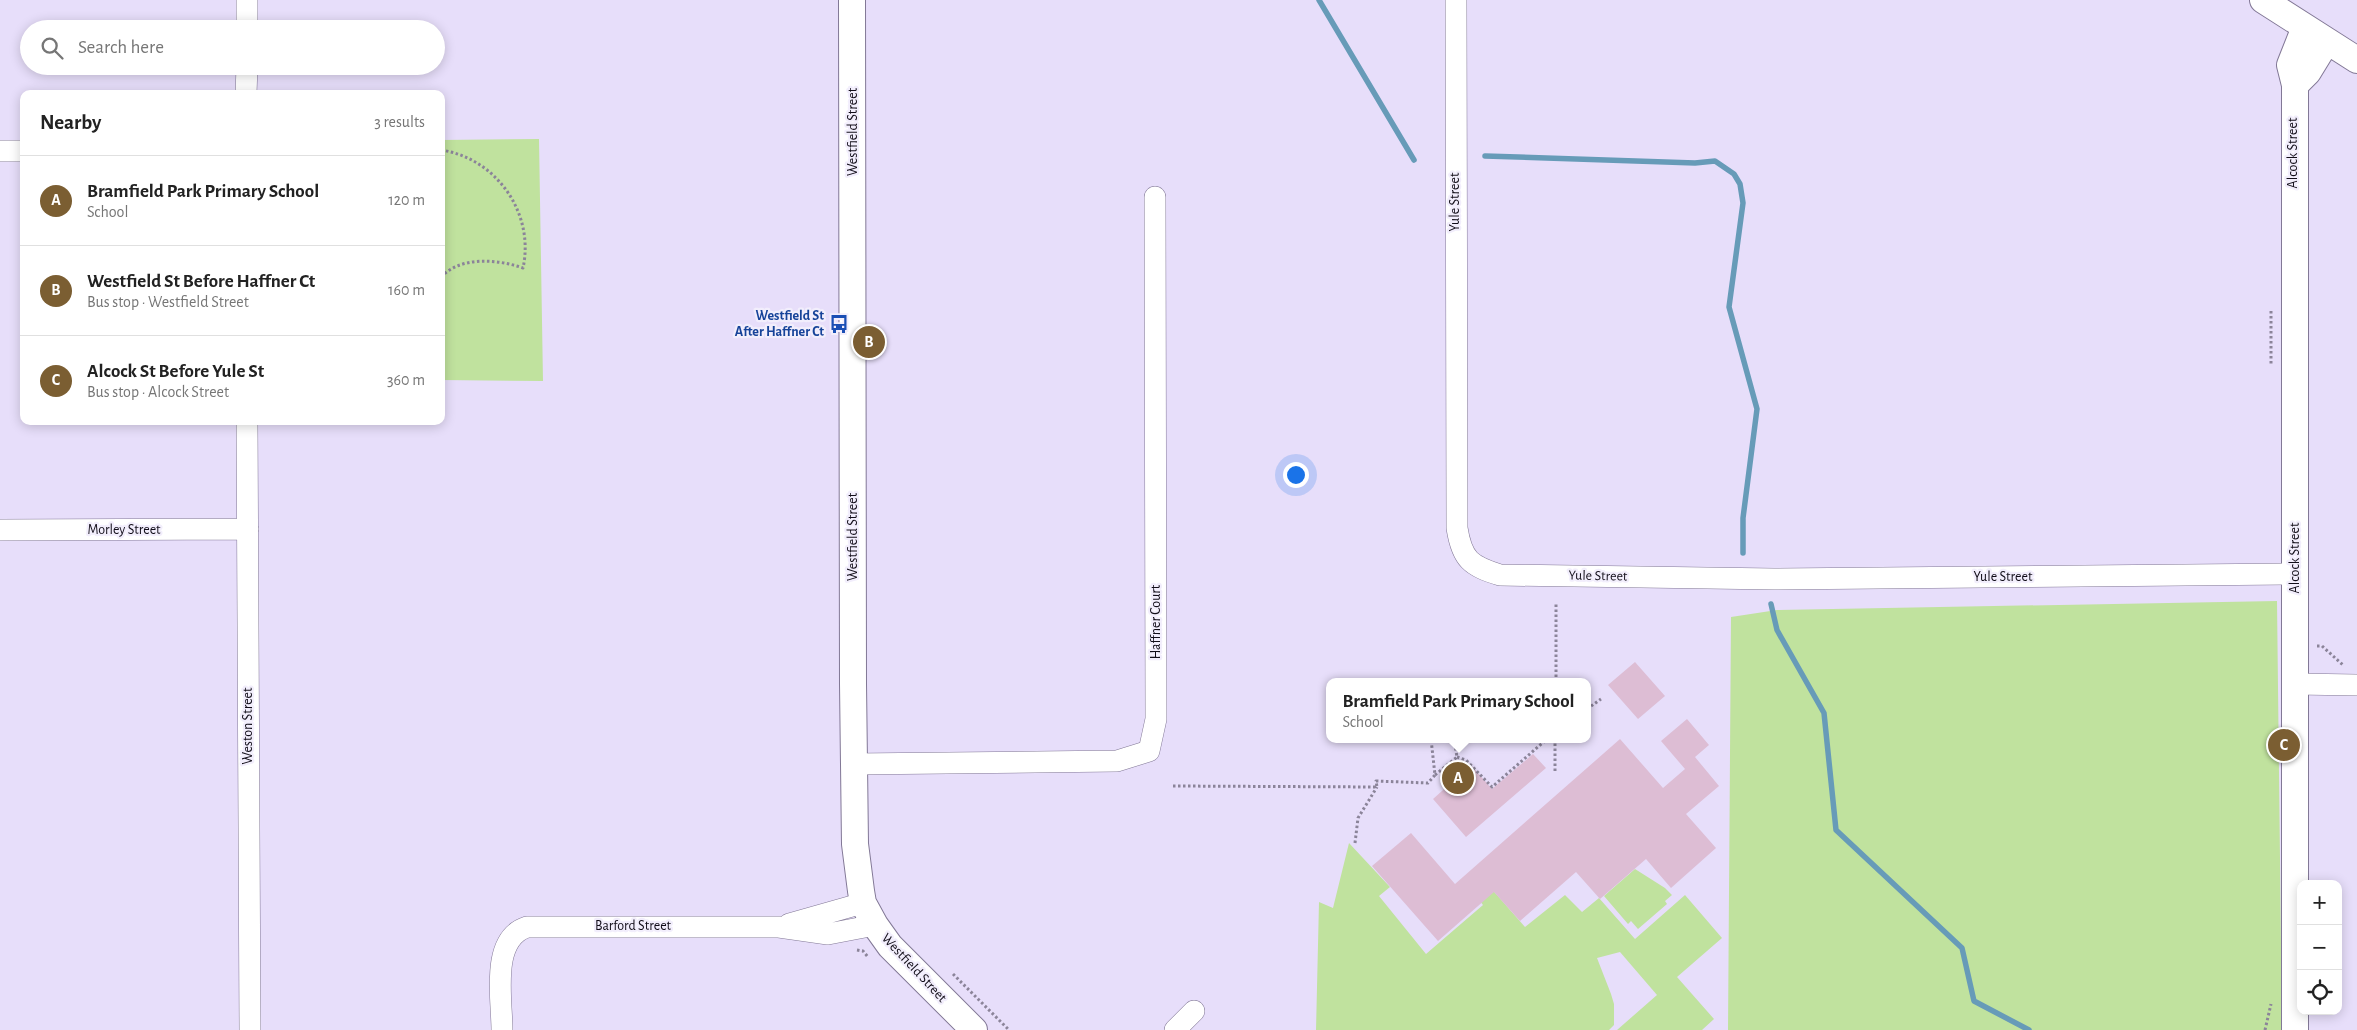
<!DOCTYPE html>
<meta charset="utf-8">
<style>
body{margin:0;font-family:"Alegreya Sans",sans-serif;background:#f6f6f6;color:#222}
.controls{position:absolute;right:15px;bottom:15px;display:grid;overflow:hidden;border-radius:10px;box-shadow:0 2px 12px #0003}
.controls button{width:45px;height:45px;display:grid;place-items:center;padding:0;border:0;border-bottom:1px solid #e0e0e0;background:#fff;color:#222;font:25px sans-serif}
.you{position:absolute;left:1295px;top:474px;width:18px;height:18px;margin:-12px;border:4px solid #fff;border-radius:50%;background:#1a73e8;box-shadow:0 0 0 8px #1a73e833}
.badge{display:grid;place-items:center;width:32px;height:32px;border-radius:50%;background:#7b5e32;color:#fff;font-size:16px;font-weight:700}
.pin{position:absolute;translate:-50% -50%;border:2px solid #fff;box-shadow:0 1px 5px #0006}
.popup{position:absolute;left:1326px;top:678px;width:265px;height:65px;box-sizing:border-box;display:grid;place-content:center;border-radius:10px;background:#fff;filter:drop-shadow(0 1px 4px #0005);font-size:16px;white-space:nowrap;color:#767676}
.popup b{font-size:19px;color:#222}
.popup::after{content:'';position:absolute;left:50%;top:100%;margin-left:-10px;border:10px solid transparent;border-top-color:#fff}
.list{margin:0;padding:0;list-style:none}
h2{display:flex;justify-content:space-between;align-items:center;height:65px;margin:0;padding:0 20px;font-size:21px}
h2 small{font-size:16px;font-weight:400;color:#767676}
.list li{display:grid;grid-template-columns:32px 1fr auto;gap:15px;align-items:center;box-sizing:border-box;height:90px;padding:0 20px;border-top:1px solid #e0e0e0}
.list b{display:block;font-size:19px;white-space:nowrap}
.list p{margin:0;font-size:16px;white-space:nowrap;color:#767676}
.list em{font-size:16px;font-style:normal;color:#767676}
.icon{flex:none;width:28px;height:28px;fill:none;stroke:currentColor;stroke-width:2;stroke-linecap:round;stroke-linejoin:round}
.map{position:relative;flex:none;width:2357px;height:1030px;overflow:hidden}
.search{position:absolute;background:#fff;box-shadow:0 2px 12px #0003;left:20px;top:20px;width:425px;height:55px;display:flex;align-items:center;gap:12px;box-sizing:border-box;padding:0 18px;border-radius:28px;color:#767676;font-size:19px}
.panel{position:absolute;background:#fff;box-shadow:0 2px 12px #0003;left:20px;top:90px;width:425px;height:335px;border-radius:10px}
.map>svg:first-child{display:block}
.green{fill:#c0e29e}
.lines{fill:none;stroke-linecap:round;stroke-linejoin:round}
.stream{stroke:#679bb8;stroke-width:5.5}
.building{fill:#ddbdd4}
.minor-casing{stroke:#827896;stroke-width:22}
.major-casing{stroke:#827896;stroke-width:28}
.path{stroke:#8b8499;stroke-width:3;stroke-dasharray:2.5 2.5;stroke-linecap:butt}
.minor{stroke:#fff;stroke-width:21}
.major{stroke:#fff;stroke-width:26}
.labels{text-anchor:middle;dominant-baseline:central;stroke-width:4.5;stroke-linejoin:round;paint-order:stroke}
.street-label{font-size:14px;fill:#110d18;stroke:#f2eefc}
.transit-label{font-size:14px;font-weight:bold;fill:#164399;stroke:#f2eefc;text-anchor:end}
</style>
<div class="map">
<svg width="2357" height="1030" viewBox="0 0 2357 1030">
<rect width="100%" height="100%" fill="#e7defa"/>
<path class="green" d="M 539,139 L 543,381 L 441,380 L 441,140 Z
M 2277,601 L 2282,1030 L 1728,1030 L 1731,617 L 1777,610 Z
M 1349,843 L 1390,887 L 1379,896 L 1426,954 L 1483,905 L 1471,890 L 1483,879 L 1525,927 L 1565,895 L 1582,912 L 1599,898 L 1635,939 L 1685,895 L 1722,938 L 1677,977 L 1714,1019 L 1702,1030 L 1617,1030 L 1657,995 L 1620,952 L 1597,958 L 1611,994 L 1614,1004 L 1614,1025 L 1609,1030 L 1316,1030 L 1319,902 L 1333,908 Z
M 1635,869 L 1665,888 L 1672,895 L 1665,901 L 1667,904 L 1638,929 L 1631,921 L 1628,924 L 1604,896 Z"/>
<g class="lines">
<path class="stream" d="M 1319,0 L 1414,160
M 1485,156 L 1695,163 L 1715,161 L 1734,174 L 1740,184 L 1743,203 L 1729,307 L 1757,409 L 1743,518 L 1743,553
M 1771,604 L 1777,630 L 1824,713 L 1836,830 L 1962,948 L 1974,1001 L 2029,1030"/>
</g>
<path class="building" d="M 1635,662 L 1665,696 L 1638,719 L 1608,685 Z
M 1687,719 L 1709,745 L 1695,757 L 1719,786 L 1686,814 L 1716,848 L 1671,888 L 1646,859 L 1600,899 L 1576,872 L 1520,921 L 1494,892 L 1438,941 L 1372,866 L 1411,833 L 1455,884 L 1620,739 L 1663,788 L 1685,769 L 1661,741 Z
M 1533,754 L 1546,768 L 1466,837 L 1433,799 L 1471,765 L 1492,789 Z"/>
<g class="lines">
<g class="minor-casing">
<path id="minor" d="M 1456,0 L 1457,528 C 1462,560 1471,566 1500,575 L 1774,579 L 2294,574
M 247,29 L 247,0
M 246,94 L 247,66
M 0,151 L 24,151
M 247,421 L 250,1030
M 0,530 L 248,529
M 2296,684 L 2357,685
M 854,764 L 1117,761 L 1149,751 L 1156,719 L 1155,197
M 789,924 L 863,903
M 502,1030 C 502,999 490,939 527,927 L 779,927 L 828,934 L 875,925
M 1175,1030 L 1194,1011"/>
</g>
<g class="major-casing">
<path id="major" d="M 852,0 L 853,684 L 855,844 L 861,891 L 863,903 L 875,925 L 890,946 L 974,1030
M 2263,0 L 2357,60
M 2295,85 L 2308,72 L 2327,41
M 2295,1030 L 2295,85 L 2290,65 L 2305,27"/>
</g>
<path class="path" d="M 441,150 C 496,158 535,213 523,268 C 497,259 461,256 441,277
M 441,285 L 441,297
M 2271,311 L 2271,364
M 2317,646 L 2322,646 L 2343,665
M 1556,682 L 1556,603
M 1587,709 L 1601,699
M 1457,757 L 1466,760 L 1492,787 L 1547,739
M 1555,771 L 1555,739
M 1435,775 L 1457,757 L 1454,739
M 1173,786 L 1377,787 L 1376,781 L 1428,783 L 1435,775 L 1431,739
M 1355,843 L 1358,818 L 1377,787
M 857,950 L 863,951 L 868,957
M 953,974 L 1009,1030
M 2265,1030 L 2271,1004"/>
<use href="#minor" class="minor"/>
<use href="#major" class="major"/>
</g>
<defs>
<g id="bus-bare" transform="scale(1.5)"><path d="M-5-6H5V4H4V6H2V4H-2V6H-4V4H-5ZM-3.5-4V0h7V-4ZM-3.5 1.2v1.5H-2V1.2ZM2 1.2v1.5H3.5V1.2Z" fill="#1a4fb4" stroke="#f2eefc" stroke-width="2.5" paint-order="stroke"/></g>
</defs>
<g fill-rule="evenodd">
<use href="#bus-bare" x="839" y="324"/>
</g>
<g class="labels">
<g class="street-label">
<text transform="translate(853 132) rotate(-90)">Westfield Street</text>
<text transform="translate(2293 153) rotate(-90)">Alcock Street</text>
<text transform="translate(1455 202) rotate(-90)">Yule Street</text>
<text x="124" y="530">Morley Street</text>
<text transform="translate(853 537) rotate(-90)">Westfield Street</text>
<text transform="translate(2295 558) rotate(-90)">Alcock Street</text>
<text transform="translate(1598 576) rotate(1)">Yule Street</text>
<text x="2003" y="577">Yule Street</text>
<text transform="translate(1156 622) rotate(-90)">Haffner Court</text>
<text transform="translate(248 726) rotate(-90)">Weston Street</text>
<text x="633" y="926">Barford Street</text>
<text transform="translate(914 968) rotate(47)">Westfield Street</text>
</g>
<g class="transit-label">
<text x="824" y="316">Westfield St<tspan x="824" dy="16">After Haffner Ct</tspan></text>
</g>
</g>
</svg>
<div class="controls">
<button>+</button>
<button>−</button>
<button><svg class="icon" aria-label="locate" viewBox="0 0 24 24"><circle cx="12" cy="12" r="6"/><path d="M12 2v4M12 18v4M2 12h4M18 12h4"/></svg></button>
</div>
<div class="you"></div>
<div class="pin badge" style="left:1458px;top:778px">A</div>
<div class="popup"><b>Bramfield Park Primary School</b>School</div>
<div class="pin badge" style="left:869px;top:342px">B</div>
<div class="pin badge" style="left:2284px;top:745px">C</div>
<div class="search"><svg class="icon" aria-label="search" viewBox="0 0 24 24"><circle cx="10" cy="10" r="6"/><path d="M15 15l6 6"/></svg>Search here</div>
<section class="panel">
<h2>Nearby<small>3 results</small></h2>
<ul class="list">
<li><span class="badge">A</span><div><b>Bramfield Park Primary School</b><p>School</p></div><em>120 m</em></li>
<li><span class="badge">B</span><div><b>Westfield St Before Haffner Ct</b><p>Bus stop · Westfield Street</p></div><em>160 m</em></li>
<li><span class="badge">C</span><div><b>Alcock St Before Yule St</b><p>Bus stop · Alcock Street</p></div><em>360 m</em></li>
</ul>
</section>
</div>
